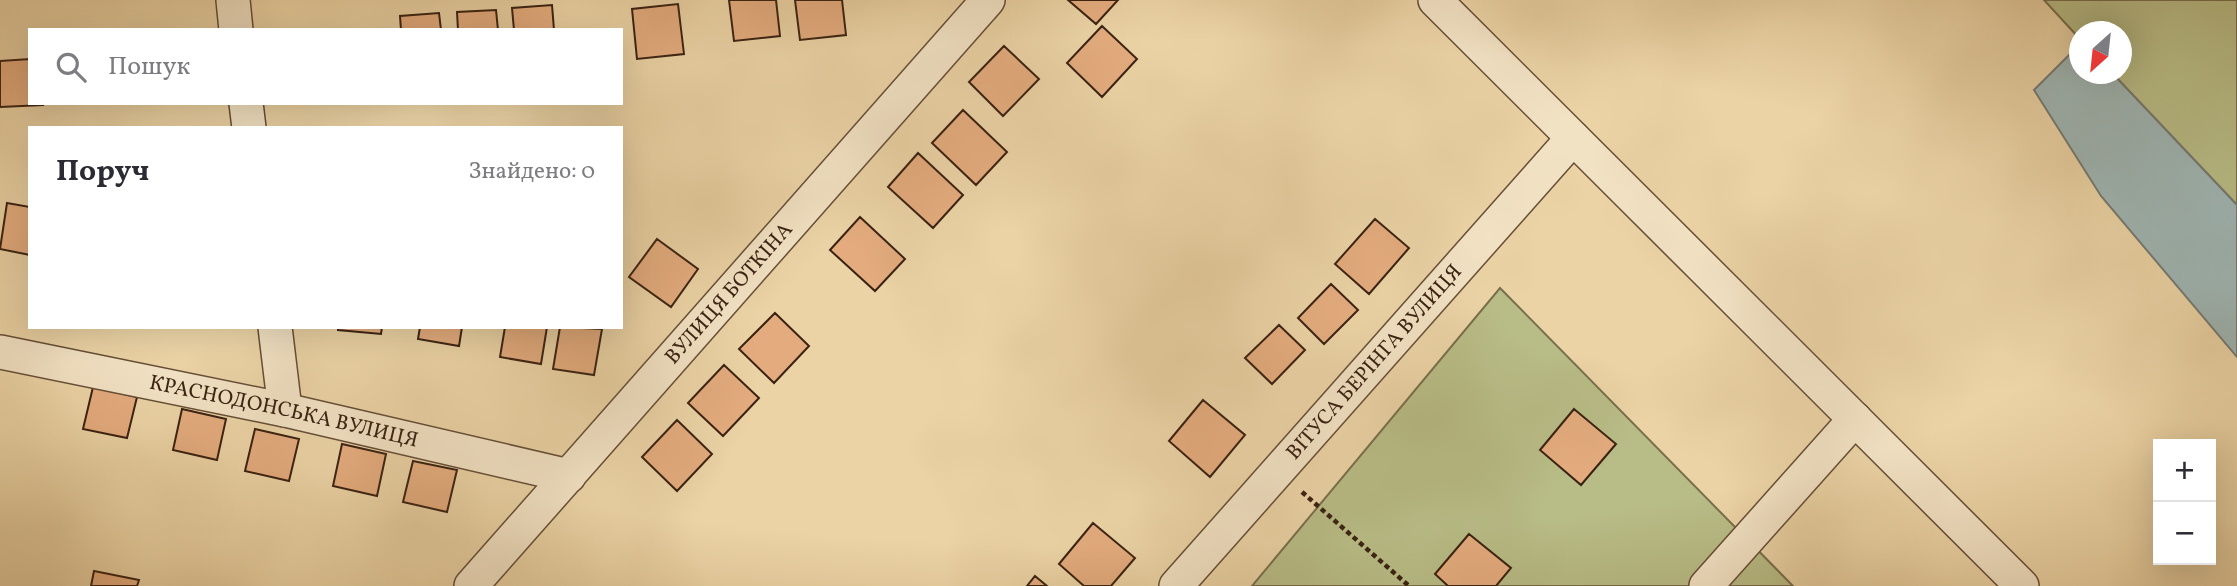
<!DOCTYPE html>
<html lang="uk">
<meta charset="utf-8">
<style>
body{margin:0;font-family:Vollkorn,serif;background:#f2f2f3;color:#2b2b33}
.controls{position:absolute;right:21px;bottom:21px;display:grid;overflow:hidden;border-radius:0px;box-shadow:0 7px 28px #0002}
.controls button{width:63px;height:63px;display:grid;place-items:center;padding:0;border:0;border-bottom:2px solid #e1e1e2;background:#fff;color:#2b2b33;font:35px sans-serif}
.compass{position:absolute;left:2069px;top:21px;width:63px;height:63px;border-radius:50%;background:#fff;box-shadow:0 7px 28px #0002;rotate:207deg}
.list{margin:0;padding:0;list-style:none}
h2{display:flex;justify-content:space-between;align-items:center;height:91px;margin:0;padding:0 28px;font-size:30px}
h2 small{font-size:23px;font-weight:400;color:#7c7c81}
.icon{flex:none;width:38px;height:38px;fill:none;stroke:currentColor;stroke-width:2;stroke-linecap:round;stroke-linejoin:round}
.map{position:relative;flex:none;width:2237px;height:586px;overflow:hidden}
.search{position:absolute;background:#fff;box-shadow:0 7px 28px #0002;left:28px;top:28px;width:595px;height:77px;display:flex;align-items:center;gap:18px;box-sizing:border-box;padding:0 24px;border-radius:0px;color:#7c7c81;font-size:26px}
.panel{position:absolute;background:#fff;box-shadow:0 7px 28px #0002;left:28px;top:126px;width:595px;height:203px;border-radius:0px}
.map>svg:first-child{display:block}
.green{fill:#b8bc86;stroke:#796f4c;stroke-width:2}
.water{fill:#9eb5b3;stroke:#767a73;stroke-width:2}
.building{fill:#e4ac7e;stroke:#3a2212;stroke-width:2}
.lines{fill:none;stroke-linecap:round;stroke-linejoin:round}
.street-casing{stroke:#664e37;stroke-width:36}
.path{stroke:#3a2212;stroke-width:4.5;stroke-dasharray:5 3.5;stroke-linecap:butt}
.street{stroke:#f2e2c4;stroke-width:33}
.labels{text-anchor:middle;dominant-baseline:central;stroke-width:5;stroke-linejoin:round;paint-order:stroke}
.street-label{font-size:21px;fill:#3a2212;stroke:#f2e2c4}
</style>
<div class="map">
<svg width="2237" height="586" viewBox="0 0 2237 586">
<rect width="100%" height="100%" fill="#ebd3a5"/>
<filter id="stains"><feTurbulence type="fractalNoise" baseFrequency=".00286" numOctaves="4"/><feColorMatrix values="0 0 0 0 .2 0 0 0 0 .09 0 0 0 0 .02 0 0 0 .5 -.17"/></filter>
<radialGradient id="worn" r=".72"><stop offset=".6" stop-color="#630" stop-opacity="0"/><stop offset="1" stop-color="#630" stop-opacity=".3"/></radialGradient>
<path class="green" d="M 2044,0 L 2237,0 L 2237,205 L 2113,74 L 2122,74 L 2122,32 L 2080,32 L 2079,38 Z
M 1500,288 L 1793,586 L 1252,586 Z"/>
<path class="water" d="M 2079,45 L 2080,74 L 2113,74 L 2237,205 L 2237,357 L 2101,196 L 2034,90 Z"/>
<path class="building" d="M 729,0 L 776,0 L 780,36 L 734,41 Z
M 795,0 L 842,0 L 846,35 L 800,40 Z
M 1068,0 L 1118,0 L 1096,24 Z
M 678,4 L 684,54 L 637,59 L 632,9 Z
M 552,5 L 554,30 L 514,30 L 512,8 Z
M 496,10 L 498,30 L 458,30 L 457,12 Z
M 439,13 L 441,30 L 401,30 L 400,16 Z
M 1102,26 L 1137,59 L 1102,97 L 1067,63 Z
M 1004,46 L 1039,79 L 1003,116 L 969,82 Z
M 30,59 L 30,103 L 44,105 L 0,107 L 0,61 Z
M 963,110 L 1007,152 L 976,185 L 932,143 Z
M 918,153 L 963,195 L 933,228 L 888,187 Z
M 7,203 L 30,207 L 30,255 L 0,249 Z
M 860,217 L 905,259 L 875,291 L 830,250 Z
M 1375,219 L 1409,248 L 1369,294 L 1335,264 Z
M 657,239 L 698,269 L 671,307 L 629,277 Z
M 1331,284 L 1358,310 L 1324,344 L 1298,318 Z
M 775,313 L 809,346 L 774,383 L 739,349 Z
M 1279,325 L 1305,350 L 1272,384 L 1245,358 Z
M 338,327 L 382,327 L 381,334 L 338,330 Z
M 420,327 L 462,327 L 459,346 L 418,339 Z
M 505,327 L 547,327 L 541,364 L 500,357 Z
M 560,327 L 602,329 L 594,375 L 553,369 Z
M 724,365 L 759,398 L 723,436 L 688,403 Z
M 93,387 L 137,397 L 127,438 L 83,429 Z
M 1203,400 L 1245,435 L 1210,477 L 1169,441 Z
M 182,409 L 226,419 L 217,460 L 173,450 Z
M 1574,409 L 1616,444 L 1581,485 L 1540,450 Z
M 677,420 L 712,454 L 677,491 L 642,457 Z
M 255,429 L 299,439 L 289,481 L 245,471 Z
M 342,444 L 386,454 L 377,496 L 333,486 Z
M 413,461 L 457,470 L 447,512 L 403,502 Z
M 1093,523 L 1135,558 L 1111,586 L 1084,586 L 1059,564 Z
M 1469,534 L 1511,568 L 1496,586 L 1448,586 L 1435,574 Z
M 94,571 L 139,580 L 137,586 L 91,586 Z
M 1035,576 L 1047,586 L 1027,586 Z"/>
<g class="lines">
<g class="street-casing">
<g id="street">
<path d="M 233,0 L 236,30"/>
<path d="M 1435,0 L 2022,586"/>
<path d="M 246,103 L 249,128"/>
<path d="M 275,327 L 285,410"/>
<path id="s1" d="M 0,352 L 285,410 L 569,476"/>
<path id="s2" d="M 471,586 L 988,0"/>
<path id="s3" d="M 1176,586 L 1573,138"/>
<path d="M 1706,586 L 1855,419"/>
</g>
</g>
<path class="path" d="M 1302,492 L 1409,586"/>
<use href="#street" class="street"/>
</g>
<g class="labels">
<g class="street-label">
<text stroke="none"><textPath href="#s2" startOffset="390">ВУЛИЦЯ БОТКІНА</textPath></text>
<text stroke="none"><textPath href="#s3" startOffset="299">ВІТУСА БЕРІНГА ВУЛИЦЯ</textPath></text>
<text stroke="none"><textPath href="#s1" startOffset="290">КРАСНОДОНСЬКА ВУЛИЦЯ</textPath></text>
</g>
</g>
<rect width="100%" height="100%" filter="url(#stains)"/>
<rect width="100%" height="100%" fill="url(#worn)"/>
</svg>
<div class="controls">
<button>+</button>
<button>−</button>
</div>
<svg class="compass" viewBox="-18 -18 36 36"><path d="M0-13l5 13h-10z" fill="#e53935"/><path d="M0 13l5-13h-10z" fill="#7c7c81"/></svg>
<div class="search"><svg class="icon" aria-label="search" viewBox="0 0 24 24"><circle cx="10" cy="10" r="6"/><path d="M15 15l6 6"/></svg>Пошук</div>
<section class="panel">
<h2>Поруч<small>Знайдено: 0</small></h2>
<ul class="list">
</ul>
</section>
</div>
